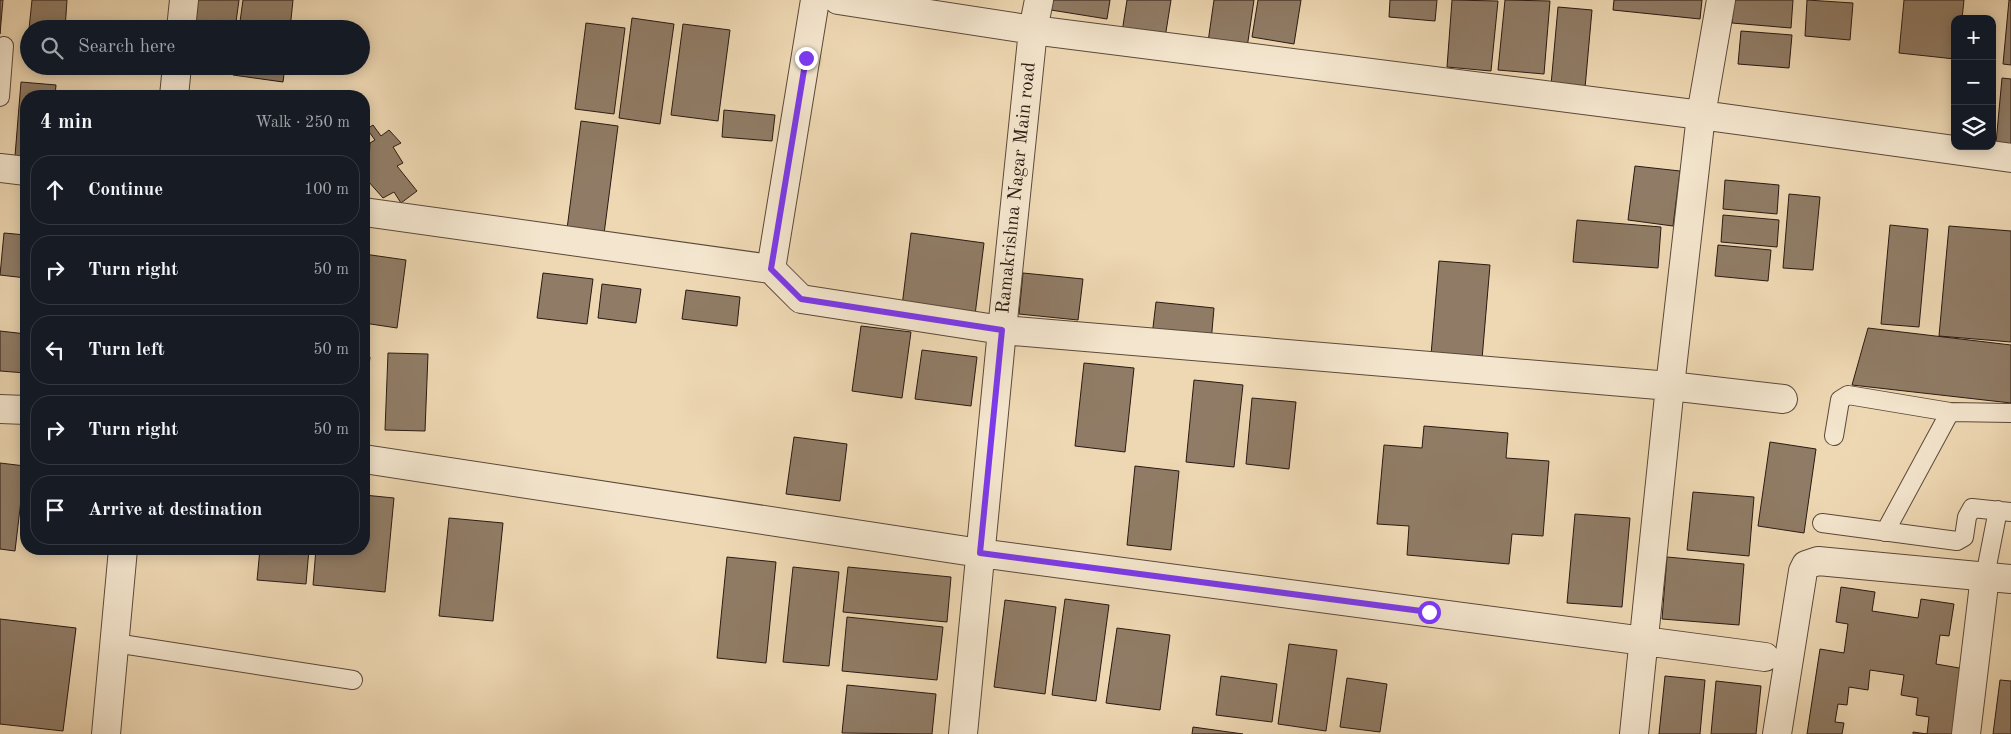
<!DOCTYPE html>
<meta charset="utf-8">
<style>
body{margin:0;font-family:"Old Standard TT",serif;background:#20242c;color:#f1f3f6}
.controls{position:absolute;right:15px;top:15px;display:grid;overflow:hidden;border-radius:10px;box-shadow:0 2px 12px #0003}
.controls button{width:45px;height:45px;display:grid;place-items:center;padding:0;border:0;border-bottom:1px solid #363941;background:#171b24;color:#f1f3f6;font:25px sans-serif}
.stop{position:absolute;width:15px;height:15px;margin:-11px;border:4px solid #7c3aed;border-radius:50%;background:#fff}
.stop.end{background:#7c3aed;border-color:#fff;box-shadow:0 1px 5px #0008}
.list{margin:0;padding:0;list-style:none}
h2{display:flex;justify-content:space-between;align-items:center;height:65px;margin:0;padding:0 20px;font-size:21px}
h2 small{font-size:16px;font-weight:400;color:#9ea1a6}
.list li{display:grid;grid-template-columns:32px 1fr auto;gap:15px;align-items:center;box-sizing:border-box;height:70px;margin:0 10px 10px;padding:0 10px;border:1px solid #363941;border-radius:20px}
.list b{display:block;font-size:19px;white-space:nowrap}
.list em{font-size:16px;font-style:normal;color:#9ea1a6}
.icon{flex:none;width:28px;height:28px;fill:none;stroke:currentColor;stroke-width:2;stroke-linecap:round;stroke-linejoin:round}
.map{position:relative;flex:none;width:2011px;height:734px;overflow:hidden}
.search{position:absolute;background:#171b24;box-shadow:0 2px 12px #0003;left:20px;top:20px;width:350px;height:55px;display:flex;align-items:center;gap:12px;box-sizing:border-box;padding:0 18px;border-radius:28px;color:#9ea1a6;font-size:19px}
.panel{position:absolute;background:#171b24;box-shadow:0 2px 12px #0003;left:20px;top:90px;width:350px;height:465px;border-radius:20px}
.map>svg:first-child{display:block}
.building{fill:#907c66;stroke:#2a1912}
.lines{fill:none;stroke-linecap:round;stroke-linejoin:round}
.lane-casing{stroke:#5b493a;stroke-width:20}
.street-casing{stroke:#5b493a;stroke-width:30}
.lane{stroke:#f4e6ce;stroke-width:18}
.street{stroke:#f4e6ce;stroke-width:28}
.route{stroke:#7c3aed;stroke-width:6}
.labels{text-anchor:middle;dominant-baseline:central;stroke-width:4;stroke-linejoin:round;paint-order:stroke}
.street-label{font-size:19px;fill:#2a1912;stroke:#f4e6ce}
</style>
<div class="map">
<svg width="2011" height="734" viewBox="0 0 2011 734">
<rect width="100%" height="100%" fill="#eed8b3"/>
<filter id="stains"><feTurbulence type="fractalNoise" baseFrequency=".004" numOctaves="4"/><feColorMatrix values="0 0 0 0 .2 0 0 0 0 .09 0 0 0 0 .02 0 0 0 .5 -.17"/></filter>
<radialGradient id="worn" r=".72"><stop offset=".6" stop-color="#630" stop-opacity="0"/><stop offset="1" stop-color="#630" stop-opacity=".3"/></radialGradient>
<path class="building" d="M 0,0 L 3,0 L 0,34 Z
M 32,0 L 67,0 L 65,29 L 29,29 Z
M 197,0 L 239,0 L 235,29 L 193,26 Z
M 243,0 L 293,0 L 290,29 L 239,29 Z
M 1052,0 L 1110,0 L 1107,19 L 1051,10 Z
M 1127,0 L 1171,0 L 1165,38 L 1122,32 Z
M 1214,0 L 1254,0 L 1247,48 L 1208,42 Z
M 1258,0 L 1301,0 L 1294,44 L 1252,37 Z
M 1390,0 L 1437,0 L 1435,21 L 1389,17 Z
M 1452,0 L 1498,1 L 1491,71 L 1447,67 Z
M 1505,0 L 1550,1 L 1544,74 L 1498,70 Z
M 1614,0 L 1702,0 L 1700,19 L 1613,10 Z
M 1734,0 L 1793,0 L 1791,28 L 1732,23 Z
M 1807,0 L 1853,3 L 1850,40 L 1805,36 Z
M 1904,0 L 1964,0 L 1962,19 L 1955,19 L 1955,59 L 1899,53 Z
M 2009,0 L 2011,0 L 2011,65 L 2003,64 Z
M 1558,7 L 1592,10 L 1585,88 L 1551,85 Z
M 632,18 L 674,24 L 660,124 L 619,118 Z
M 586,23 L 625,28 L 614,114 L 575,109 Z
M 683,24 L 730,30 L 718,121 L 671,115 Z
M 1741,31 L 1792,35 L 1789,68 L 1738,64 Z
M 234,66 L 285,66 L 283,82 L 233,75 Z
M 2002,78 L 2011,79 L 2011,144 L 1996,143 Z
M 21,82 L 56,85 L 55,96 L 26,96 L 26,157 L 15,156 Z
M 724,110 L 775,115 L 772,141 L 722,137 Z
M 581,121 L 618,126 L 604,234 L 567,229 Z
M 373,125 L 381,136 L 389,130 L 401,143 L 393,147 L 403,163 L 397,166 L 417,191 L 401,203 L 394,192 L 383,198 L 368,181 L 370,143 L 375,140 L 367,129 Z
M 1635,166 L 1680,171 L 1673,226 L 1628,220 Z
M 1725,180 L 1779,185 L 1777,214 L 1723,209 Z
M 1789,194 L 1820,197 L 1813,270 L 1783,268 Z
M 1723,215 L 1779,220 L 1777,247 L 1721,242 Z
M 1577,220 L 1661,227 L 1658,268 L 1573,262 Z
M 1890,225 L 1928,229 L 1919,327 L 1881,324 Z
M 1949,226 L 2011,231 L 2011,342 L 1939,336 Z
M 4,233 L 26,235 L 26,278 L 0,275 Z
M 911,233 L 984,243 L 975,315 L 902,306 Z
M 1718,245 L 1771,250 L 1768,281 L 1715,276 Z
M 364,254 L 406,260 L 397,328 L 364,323 Z
M 1439,261 L 1490,265 L 1482,359 L 1431,355 Z
M 543,273 L 593,279 L 587,324 L 537,318 Z
M 1023,273 L 1083,279 L 1078,320 L 1019,314 Z
M 602,284 L 641,289 L 636,323 L 598,318 Z
M 686,290 L 740,297 L 737,326 L 682,319 Z
M 1156,302 L 1214,308 L 1211,342 L 1152,336 Z
M 861,326 L 911,332 L 902,398 L 852,391 Z
M 1868,328 L 2011,345 L 2011,403 L 1852,385 Z
M 0,331 L 26,334 L 26,373 L 0,371 Z
M 922,350 L 977,357 L 971,406 L 915,399 Z
M 388,353 L 428,354 L 425,431 L 385,430 Z
M 364,356 L 370,357 L 364,410 Z
M 1084,363 L 1134,368 L 1125,452 L 1075,446 Z
M 1194,380 L 1243,385 L 1234,467 L 1186,462 Z
M 1252,398 L 1296,402 L 1289,469 L 1246,464 Z
M 1424,426 L 1508,433 L 1506,458 L 1549,461 L 1543,536 L 1512,534 L 1509,564 L 1407,555 L 1409,526 L 1377,524 L 1384,445 L 1422,448 Z
M 794,437 L 847,444 L 840,501 L 786,494 Z
M 1770,442 L 1816,449 L 1804,533 L 1758,526 Z
M 0,463 L 25,466 L 15,551 L 0,549 Z
M 1135,466 L 1179,471 L 1171,550 L 1127,545 Z
M 1693,492 L 1754,497 L 1749,556 L 1687,550 Z
M 364,495 L 394,498 L 385,592 L 313,585 L 316,549 L 364,549 Z
M 1575,514 L 1630,518 L 1622,607 L 1567,603 Z
M 449,518 L 503,523 L 493,621 L 439,616 Z
M 260,549 L 309,549 L 306,584 L 257,580 Z
M 727,557 L 776,562 L 766,663 L 717,658 Z
M 1667,557 L 1744,564 L 1739,625 L 1662,619 Z
M 793,567 L 839,572 L 829,666 L 783,662 Z
M 848,567 L 951,577 L 947,622 L 843,612 Z
M 1841,587 L 1875,592 L 1872,611 L 1918,618 L 1921,599 L 1954,604 L 1949,636 L 1940,635 L 1936,664 L 1965,669 L 1955,734 L 1913,734 L 1913,732 L 1927,734 L 1929,717 L 1916,715 L 1918,698 L 1901,695 L 1904,675 L 1870,670 L 1868,690 L 1849,687 L 1847,705 L 1838,704 L 1835,722 L 1844,723 L 1842,734 L 1807,734 L 1820,649 L 1844,653 L 1848,624 L 1836,622 Z
M 1065,599 L 1109,605 L 1096,701 L 1052,695 Z
M 1005,600 L 1056,607 L 1045,694 L 994,687 Z
M 847,617 L 943,627 L 937,680 L 842,671 Z
M 0,619 L 76,628 L 63,731 L 0,724 Z
M 1117,628 L 1170,635 L 1160,710 L 1106,703 Z
M 1289,644 L 1337,650 L 1326,731 L 1278,724 Z
M 1221,676 L 1277,684 L 1272,722 L 1216,715 Z
M 1665,676 L 1705,680 L 1700,734 L 1659,734 Z
M 1347,678 L 1387,684 L 1380,732 L 1340,727 Z
M 2000,680 L 2011,681 L 2011,734 L 1993,734 Z
M 1716,681 L 1761,686 L 1756,734 L 1711,734 Z
M 847,685 L 936,694 L 932,734 L 842,733 Z
M 1193,727 L 1243,734 L 1192,734 Z"/>
<g class="lines">
<g class="lane-casing">
<path id="lane" d="M 0,97 L 4,46
M 1834,436 L 1840,400 L 1848,395 L 1950,412 L 2011,413
M 1822,523 L 1957,541 L 1964,537 L 1967,517 L 1972,508 L 2011,512
M 1885,532 L 1950,412
M 1985,576 L 1998,510
M 115,643 L 353,680"/>
</g>
<g class="street-casing">
<path id="street" d="M 838,0 L 1033,30 L 1701,115 L 2011,158
M 181,29 L 184,0
M 174,96 L 177,66
M 0,168 L 26,171
M 364,212 L 771,269 L 801,299 L 1002,330 L 1670,386 L 1701,115 L 1721,0
M 771,269 L 815,0
M 0,409 L 26,410
M 364,459 L 980,553 L 1765,657
M 106,734 L 123,549
M 963,734 L 1002,330 L 1033,30 L 1039,0
M 1634,734 L 1670,386 L 1783,399
M 1777,734 L 1803,571 L 1806,565 L 1818,561 L 2011,579
M 1966,734 L 1985,576"/>
</g>
<use href="#lane" class="lane"/>
<use href="#street" class="street"/>
</g>
<g class="lines">
<path class="route" d="M 806,58 L 771,269 L 801,299 L 1002,330 L 980,553 L 1429,612"/>
</g>
<g class="labels">
<g class="street-label">
<text transform="translate(1017 188) rotate(-84)">Ramakrishna Nagar Main road</text>
</g>
</g>
<rect width="100%" height="100%" filter="url(#stains)"/>
<rect width="100%" height="100%" fill="url(#worn)"/>
</svg>
<div class="controls">
<button>+</button>
<button>−</button>
<button><svg class="icon" aria-label="layers" viewBox="0 0 24 24"><path d="M12 4l9 5-9 5-9-5zM3 14l9 5 9-5"/></svg></button>
</div>
<div class="stop" style="left:1429px;top:612px"></div>
<div class="stop end" style="left:806px;top:58px"></div>
<div class="search"><svg class="icon" aria-label="search" viewBox="0 0 24 24"><circle cx="10" cy="10" r="6"/><path d="M15 15l6 6"/></svg>Search here</div>
<section class="panel">
<h2>4 min<small>Walk · 250 m</small></h2>
<ul class="list">
<li><svg class="icon" aria-label="ahead" viewBox="0 0 24 24"><path d="M12 20V5M6 11l6-6 6 6"/></svg><div><b>Continue</b></div><em>100 m</em></li>
<li><svg class="icon" aria-label="right" viewBox="0 0 24 24"><path d="M7 20v-9h11M14 6l5 5-5 5"/></svg><div><b>Turn right</b></div><em>50 m</em></li>
<li><svg class="icon" aria-label="left" viewBox="0 0 24 24"><path d="M17 20v-9H6M10 6l-5 5 5 5"/></svg><div><b>Turn left</b></div><em>50 m</em></li>
<li><svg class="icon" aria-label="right" viewBox="0 0 24 24"><path d="M7 20v-9h11M14 6l5 5-5 5"/></svg><div><b>Turn right</b></div><em>50 m</em></li>
<li><svg class="icon" aria-label="arrive" viewBox="0 0 24 24"><path d="M6 21V4h12l-3 4 3 4H6"/></svg><div><b>Arrive at destination</b></div></li>
</ul>
</section>
</div>
